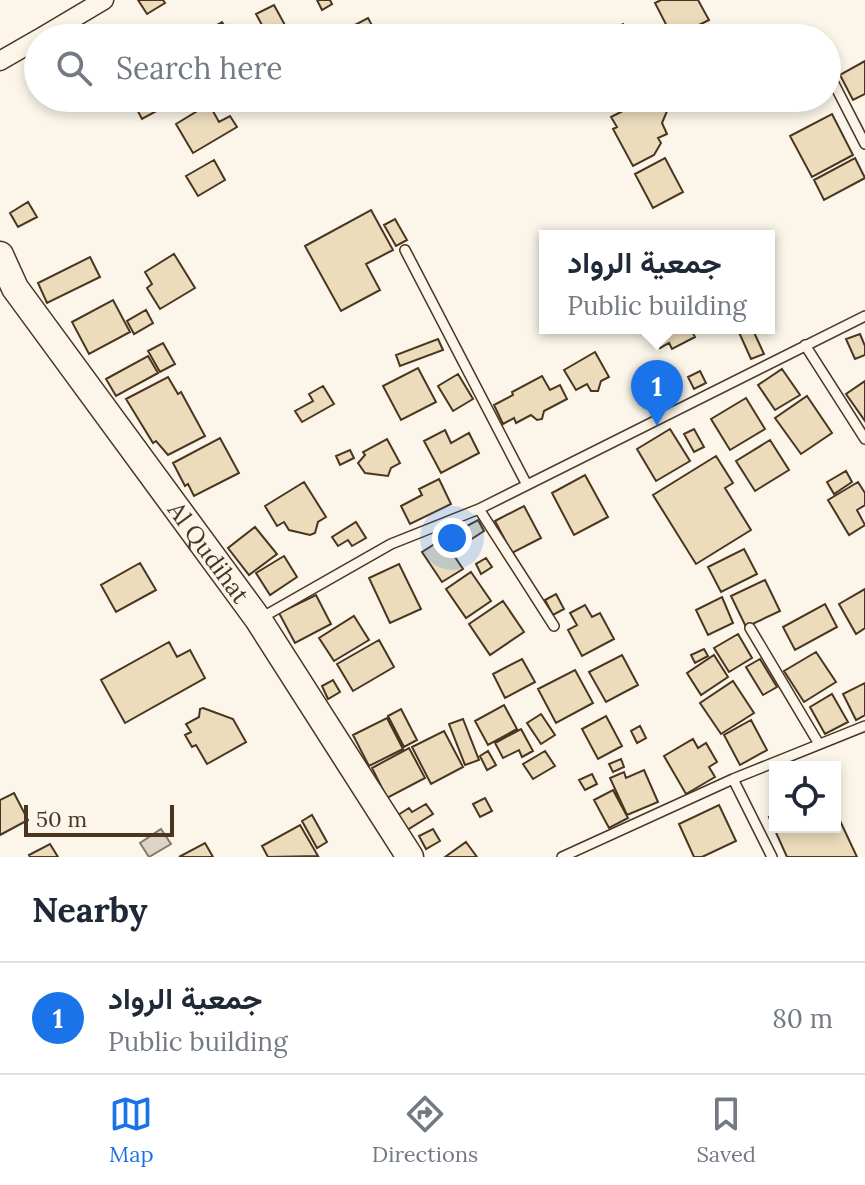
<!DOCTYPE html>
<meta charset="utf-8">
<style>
body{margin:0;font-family:Lora,Vazirmatn,serif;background:#f2f2f3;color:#1f2937}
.controls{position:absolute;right:24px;bottom:24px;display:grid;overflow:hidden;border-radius:0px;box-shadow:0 4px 12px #0003}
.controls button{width:72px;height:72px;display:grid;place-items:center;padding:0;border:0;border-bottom:2px solid #e0e1e3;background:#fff;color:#1f2937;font:40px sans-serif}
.scale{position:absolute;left:24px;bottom:20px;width:150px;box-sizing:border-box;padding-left:8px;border:4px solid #4a3520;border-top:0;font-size:22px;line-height:28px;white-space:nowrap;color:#4a3520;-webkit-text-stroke:6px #fbf6e9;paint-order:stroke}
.you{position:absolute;left:452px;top:538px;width:28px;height:28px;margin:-20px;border:6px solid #fff;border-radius:50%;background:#1a73e8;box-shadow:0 0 0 12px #1a73e833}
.badge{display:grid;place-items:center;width:52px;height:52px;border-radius:50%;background:#1a73e8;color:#fff;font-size:26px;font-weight:700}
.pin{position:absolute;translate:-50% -66px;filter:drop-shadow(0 2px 4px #0008)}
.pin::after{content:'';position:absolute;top:42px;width:28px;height:24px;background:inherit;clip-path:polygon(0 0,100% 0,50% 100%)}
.popup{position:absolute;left:539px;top:230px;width:236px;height:104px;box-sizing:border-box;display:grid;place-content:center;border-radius:0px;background:#fff;filter:drop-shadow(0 2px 6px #0005);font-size:26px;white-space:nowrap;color:#747a83}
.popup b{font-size:30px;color:#1f2937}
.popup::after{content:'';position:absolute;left:50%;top:100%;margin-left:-16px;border:16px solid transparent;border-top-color:#fff}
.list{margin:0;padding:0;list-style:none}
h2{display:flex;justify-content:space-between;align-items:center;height:104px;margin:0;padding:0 32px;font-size:34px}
h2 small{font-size:26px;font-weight:400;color:#747a83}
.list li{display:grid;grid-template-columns:52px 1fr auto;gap:24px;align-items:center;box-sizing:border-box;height:112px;padding:0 32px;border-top:2px solid #e0e1e3}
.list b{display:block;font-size:30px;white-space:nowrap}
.list p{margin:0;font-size:26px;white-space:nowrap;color:#747a83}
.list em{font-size:26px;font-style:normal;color:#747a83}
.icon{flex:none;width:44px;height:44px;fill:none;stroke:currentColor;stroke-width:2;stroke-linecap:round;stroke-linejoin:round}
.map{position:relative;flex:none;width:865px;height:857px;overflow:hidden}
.search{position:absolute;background:#fff;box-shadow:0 4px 12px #0003;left:24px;right:24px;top:24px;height:88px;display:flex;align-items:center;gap:20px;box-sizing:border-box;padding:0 28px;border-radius:44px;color:#747a83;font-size:30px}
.sheet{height:216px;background:#fff}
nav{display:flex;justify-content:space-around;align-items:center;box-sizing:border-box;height:112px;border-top:2px solid #e0e1e3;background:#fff;font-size:22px;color:#747a83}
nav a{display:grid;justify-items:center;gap:4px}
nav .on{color:#1a73e8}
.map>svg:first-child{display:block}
.water{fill:#dcd4c6;stroke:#887966;stroke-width:2}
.building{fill:#ecdcbc;stroke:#4a3520;stroke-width:2}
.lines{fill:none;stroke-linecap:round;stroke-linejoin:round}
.lane-casing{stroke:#4a3520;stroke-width:12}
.street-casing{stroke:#4a3520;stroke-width:21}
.secondary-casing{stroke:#4a3520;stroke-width:29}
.lane{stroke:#fbf6e9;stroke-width:9}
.street{stroke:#fbf6e9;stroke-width:18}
.secondary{stroke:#fbf6e9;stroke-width:26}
.labels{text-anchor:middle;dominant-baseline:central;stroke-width:6;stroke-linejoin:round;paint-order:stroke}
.street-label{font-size:24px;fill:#4a3520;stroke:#fbf6e9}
</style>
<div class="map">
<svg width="865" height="857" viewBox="0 0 865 857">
<rect width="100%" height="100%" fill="#fbf6e9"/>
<path class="water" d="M 161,829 L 171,844 L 149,857 L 140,843 Z"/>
<path class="building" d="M 138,0 L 163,0 L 165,3 L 147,14 Z
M 317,0 L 330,0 L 332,4 L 322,10 Z
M 661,0 L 698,0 L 709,20 L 673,38 L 655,3 Z
M 274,5 L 292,38 L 269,38 L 256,14 Z
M 368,18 L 375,31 L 363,38 L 354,38 L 349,28 Z
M 222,22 L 231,38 L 194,38 Z
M 623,24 L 630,38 L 603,38 L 602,35 Z
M 478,26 L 484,38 L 457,38 Z
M 158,31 L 162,38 L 137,38 L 144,34 L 148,37 Z
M 865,61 L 865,94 L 853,100 L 840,75 Z
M 131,98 L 157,98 L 162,108 L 142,119 Z
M 648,98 L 652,107 L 657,104 L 667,111 L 662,123 L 667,134 L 658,138 L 661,143 L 654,155 L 633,166 L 613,129 L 617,127 L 611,117 Z
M 209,104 L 219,122 L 230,116 L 237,127 L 193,153 L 176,124 Z
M 832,114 L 853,155 L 812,177 L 790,136 Z
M 665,158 L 683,192 L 653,208 L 635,174 Z
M 855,158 L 865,178 L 824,200 L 814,180 Z
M 214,160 L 225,180 L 198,196 L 186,176 Z
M 28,202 L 37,217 L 18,227 L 10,213 Z
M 371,210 L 393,250 L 366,264 L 380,290 L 341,311 L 305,246 Z
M 395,219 L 407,240 L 396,246 L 384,225 Z
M 174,254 L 195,288 L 160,309 L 147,288 L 152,284 L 145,272 Z
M 90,257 L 100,277 L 47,303 L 38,283 Z
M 113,300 L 130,332 L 89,354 L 72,322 Z
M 146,310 L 153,323 L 134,334 L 127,321 Z
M 650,328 L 690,328 L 695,337 L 672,349 L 669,343 L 660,348 Z
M 737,328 L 752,328 L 764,354 L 751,359 Z
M 860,334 L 865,346 L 865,355 L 855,359 L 846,339 Z
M 438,339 L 443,350 L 400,366 L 396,355 Z
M 163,343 L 175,364 L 160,372 L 148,351 Z
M 595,352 L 609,377 L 601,381 L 598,391 L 591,391 L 587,384 L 576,390 L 564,370 Z
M 148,356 L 158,373 L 116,396 L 106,379 Z
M 418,368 L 436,402 L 401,420 L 383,386 Z
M 782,369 L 800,395 L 775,410 L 758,385 Z
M 700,371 L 706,383 L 694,389 L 688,377 Z
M 458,374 L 473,399 L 453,411 L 438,386 Z
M 542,376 L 550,390 L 560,385 L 567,399 L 544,411 L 542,419 L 537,420 L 531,415 L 516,423 L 514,418 L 503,424 L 494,405 L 513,395 L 512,392 Z
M 168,377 L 178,394 L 181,392 L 205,436 L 168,455 L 156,441 L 153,443 L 126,399 Z
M 865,381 L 865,421 L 846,394 Z
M 323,386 L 334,404 L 302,422 L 295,411 L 313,401 L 309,394 Z
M 807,396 L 832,433 L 801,454 L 775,418 Z
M 746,398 L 765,429 L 730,450 L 711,419 Z
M 670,429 L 690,461 L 656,481 L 637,449 Z
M 694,429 L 704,447 L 694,452 L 684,434 Z
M 445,430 L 451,443 L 469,433 L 479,453 L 441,473 L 424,441 Z
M 220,438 L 239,473 L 194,496 L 188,484 L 185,486 L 173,463 Z
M 387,439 L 400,463 L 391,468 L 388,476 L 365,473 L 358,463 L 365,455 L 363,452 Z
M 770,440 L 789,470 L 755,491 L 736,461 Z
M 350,450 L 354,458 L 340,465 L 336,456 Z
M 716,456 L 733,483 L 725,488 L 751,530 L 696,564 L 653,495 Z
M 846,471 L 852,482 L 834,494 L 827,482 Z
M 585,475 L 608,517 L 574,535 L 552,493 Z
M 439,479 L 451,504 L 410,524 L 401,506 L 422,495 L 419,489 Z
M 304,482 L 326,517 L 318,522 L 315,533 L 310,535 L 289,530 L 284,522 L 277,526 L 265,506 Z
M 858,482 L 865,493 L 865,505 L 857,510 L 865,525 L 849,535 L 828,500 Z
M 524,506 L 541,538 L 512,553 L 495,521 Z
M 478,520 L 484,531 L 470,540 L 463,528 Z
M 356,522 L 366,538 L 352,546 L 348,540 L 338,546 L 332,537 Z
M 255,527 L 277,554 L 249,575 L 228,548 Z
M 452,533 L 462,548 L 453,554 L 463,569 L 442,582 L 422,552 Z
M 744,549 L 757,574 L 721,592 L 708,567 Z
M 284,556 L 297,577 L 270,595 L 256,573 Z
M 486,558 L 492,567 L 481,574 L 476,564 Z
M 140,563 L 156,590 L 116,612 L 101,585 Z
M 399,564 L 421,609 L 390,623 L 369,578 Z
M 471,572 L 491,601 L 466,618 L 446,589 Z
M 765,580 L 780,611 L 746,627 L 731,596 Z
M 865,589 L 865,628 L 856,634 L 839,604 Z
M 556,594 L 564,609 L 553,615 L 545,600 Z
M 316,595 L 331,624 L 295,643 L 279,613 Z
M 722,597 L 733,623 L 708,635 L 696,610 Z
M 503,601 L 524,632 L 490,655 L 469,624 Z
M 825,604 L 837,627 L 795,650 L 783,627 Z
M 585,605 L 592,617 L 600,613 L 614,639 L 582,656 L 568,630 L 577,625 L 570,613 Z
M 354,616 L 369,640 L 334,661 L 319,638 Z
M 738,634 L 752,658 L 729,672 L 714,648 Z
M 379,640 L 394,667 L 353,691 L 337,664 Z
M 169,642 L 177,657 L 190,650 L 205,678 L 125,723 L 101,680 Z
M 704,649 L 708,656 L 695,663 L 691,655 Z
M 816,652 L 836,682 L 804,702 L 784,671 Z
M 622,655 L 638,685 L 606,702 L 589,672 Z
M 714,655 L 728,677 L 701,695 L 687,673 Z
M 522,659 L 535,682 L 505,698 L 493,674 Z
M 760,659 L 777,687 L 763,695 L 746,667 Z
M 575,670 L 593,703 L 556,723 L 538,689 Z
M 333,680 L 340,692 L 328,699 L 322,686 Z
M 733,681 L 754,713 L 721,734 L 700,703 Z
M 865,683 L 865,715 L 856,720 L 843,694 Z
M 832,694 L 848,722 L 825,734 L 810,707 Z
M 504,705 L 517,729 L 488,745 L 475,721 Z
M 203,708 L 233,719 L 246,742 L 207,764 L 196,745 L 192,747 L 185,735 L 191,732 L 186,724 L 199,717 L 200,709 Z
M 401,709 L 417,740 L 404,747 L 388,716 Z
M 541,714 L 555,735 L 541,744 L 527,723 Z
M 606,716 L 622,746 L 598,759 L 582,729 Z
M 387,718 L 403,749 L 369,766 L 353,735 Z
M 463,719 L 479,760 L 465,765 L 449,724 Z
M 751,720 L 767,750 L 740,765 L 724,735 Z
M 640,726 L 646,738 L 637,743 L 631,731 Z
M 521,729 L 533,751 L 522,757 L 519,750 L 503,758 L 495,743 Z
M 444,731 L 463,767 L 431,784 L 412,747 Z
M 693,739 L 698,748 L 706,743 L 717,762 L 709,767 L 715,777 L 686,794 L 664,756 Z
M 409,748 L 425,778 L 387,798 L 372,768 Z
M 488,751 L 496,765 L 487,770 L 480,756 Z
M 545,751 L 555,766 L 533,779 L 523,764 Z
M 621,759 L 624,767 L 613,772 L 609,764 Z
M 644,770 L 658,802 L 627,815 L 610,778 L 624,772 L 626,778 Z
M 592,774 L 597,784 L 585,790 L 579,780 Z
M 613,790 L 628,818 L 609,828 L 594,800 Z
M 14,793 L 28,820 L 0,835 L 0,800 Z
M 485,798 L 492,811 L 480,817 L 473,804 Z
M 426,804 L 433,814 L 407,830 L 398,815 L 409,808 L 412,812 Z
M 719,805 L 736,841 L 702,857 L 694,857 L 679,824 Z
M 835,810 L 857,857 L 787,857 L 769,817 L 775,814 L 775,827 L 835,827 Z
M 312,815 L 327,842 L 317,848 L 302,821 Z
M 300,825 L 318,856 L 268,857 L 262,846 Z
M 433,829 L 440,841 L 426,849 L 419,836 Z
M 466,842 L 477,857 L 445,857 Z
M 205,843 L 213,857 L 179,857 Z
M 50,844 L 58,857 L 30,857 L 29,855 Z"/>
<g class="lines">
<g class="lane-casing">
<path id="lane" d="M 828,72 L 865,144
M 405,250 L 527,485
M 805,345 L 865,439
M 479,509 L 554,626
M 261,618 L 391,544 L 479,509 L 865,316
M 750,628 L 819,744
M 733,779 L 772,857
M 562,857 L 733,779 L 865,726"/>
</g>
<g class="street-casing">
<path id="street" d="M 40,38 L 104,0
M 0,61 L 38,39"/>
</g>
<g class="secondary-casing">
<g id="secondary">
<path id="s1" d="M 0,255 L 15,288 L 258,619 L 410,857"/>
</g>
</g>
<use href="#lane" class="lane"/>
<use href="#street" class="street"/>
<use href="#secondary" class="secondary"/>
</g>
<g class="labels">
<g class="street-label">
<text stroke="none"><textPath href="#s1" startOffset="364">Al Qudihat</textPath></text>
</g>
</g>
</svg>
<div class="controls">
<button><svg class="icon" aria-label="locate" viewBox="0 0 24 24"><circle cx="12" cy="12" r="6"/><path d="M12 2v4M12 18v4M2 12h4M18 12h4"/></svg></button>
</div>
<div class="scale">50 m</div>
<div class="you"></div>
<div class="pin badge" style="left:657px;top:426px">1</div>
<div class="popup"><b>جمعية الرواد</b>Public building</div>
<div class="search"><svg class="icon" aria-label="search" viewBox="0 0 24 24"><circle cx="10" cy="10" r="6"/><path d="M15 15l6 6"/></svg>Search here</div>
</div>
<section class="sheet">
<h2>Nearby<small></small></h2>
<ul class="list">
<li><span class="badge">1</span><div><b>جمعية الرواد</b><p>Public building</p></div><em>80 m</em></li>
</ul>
</section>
<nav>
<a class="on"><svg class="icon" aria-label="map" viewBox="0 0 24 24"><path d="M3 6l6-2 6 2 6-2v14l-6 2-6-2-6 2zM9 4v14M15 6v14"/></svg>Map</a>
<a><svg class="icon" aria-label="directions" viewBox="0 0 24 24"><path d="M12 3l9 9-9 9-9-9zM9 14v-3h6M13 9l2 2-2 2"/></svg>Directions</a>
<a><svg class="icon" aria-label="saved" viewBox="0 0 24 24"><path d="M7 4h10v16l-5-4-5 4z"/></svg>Saved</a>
</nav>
